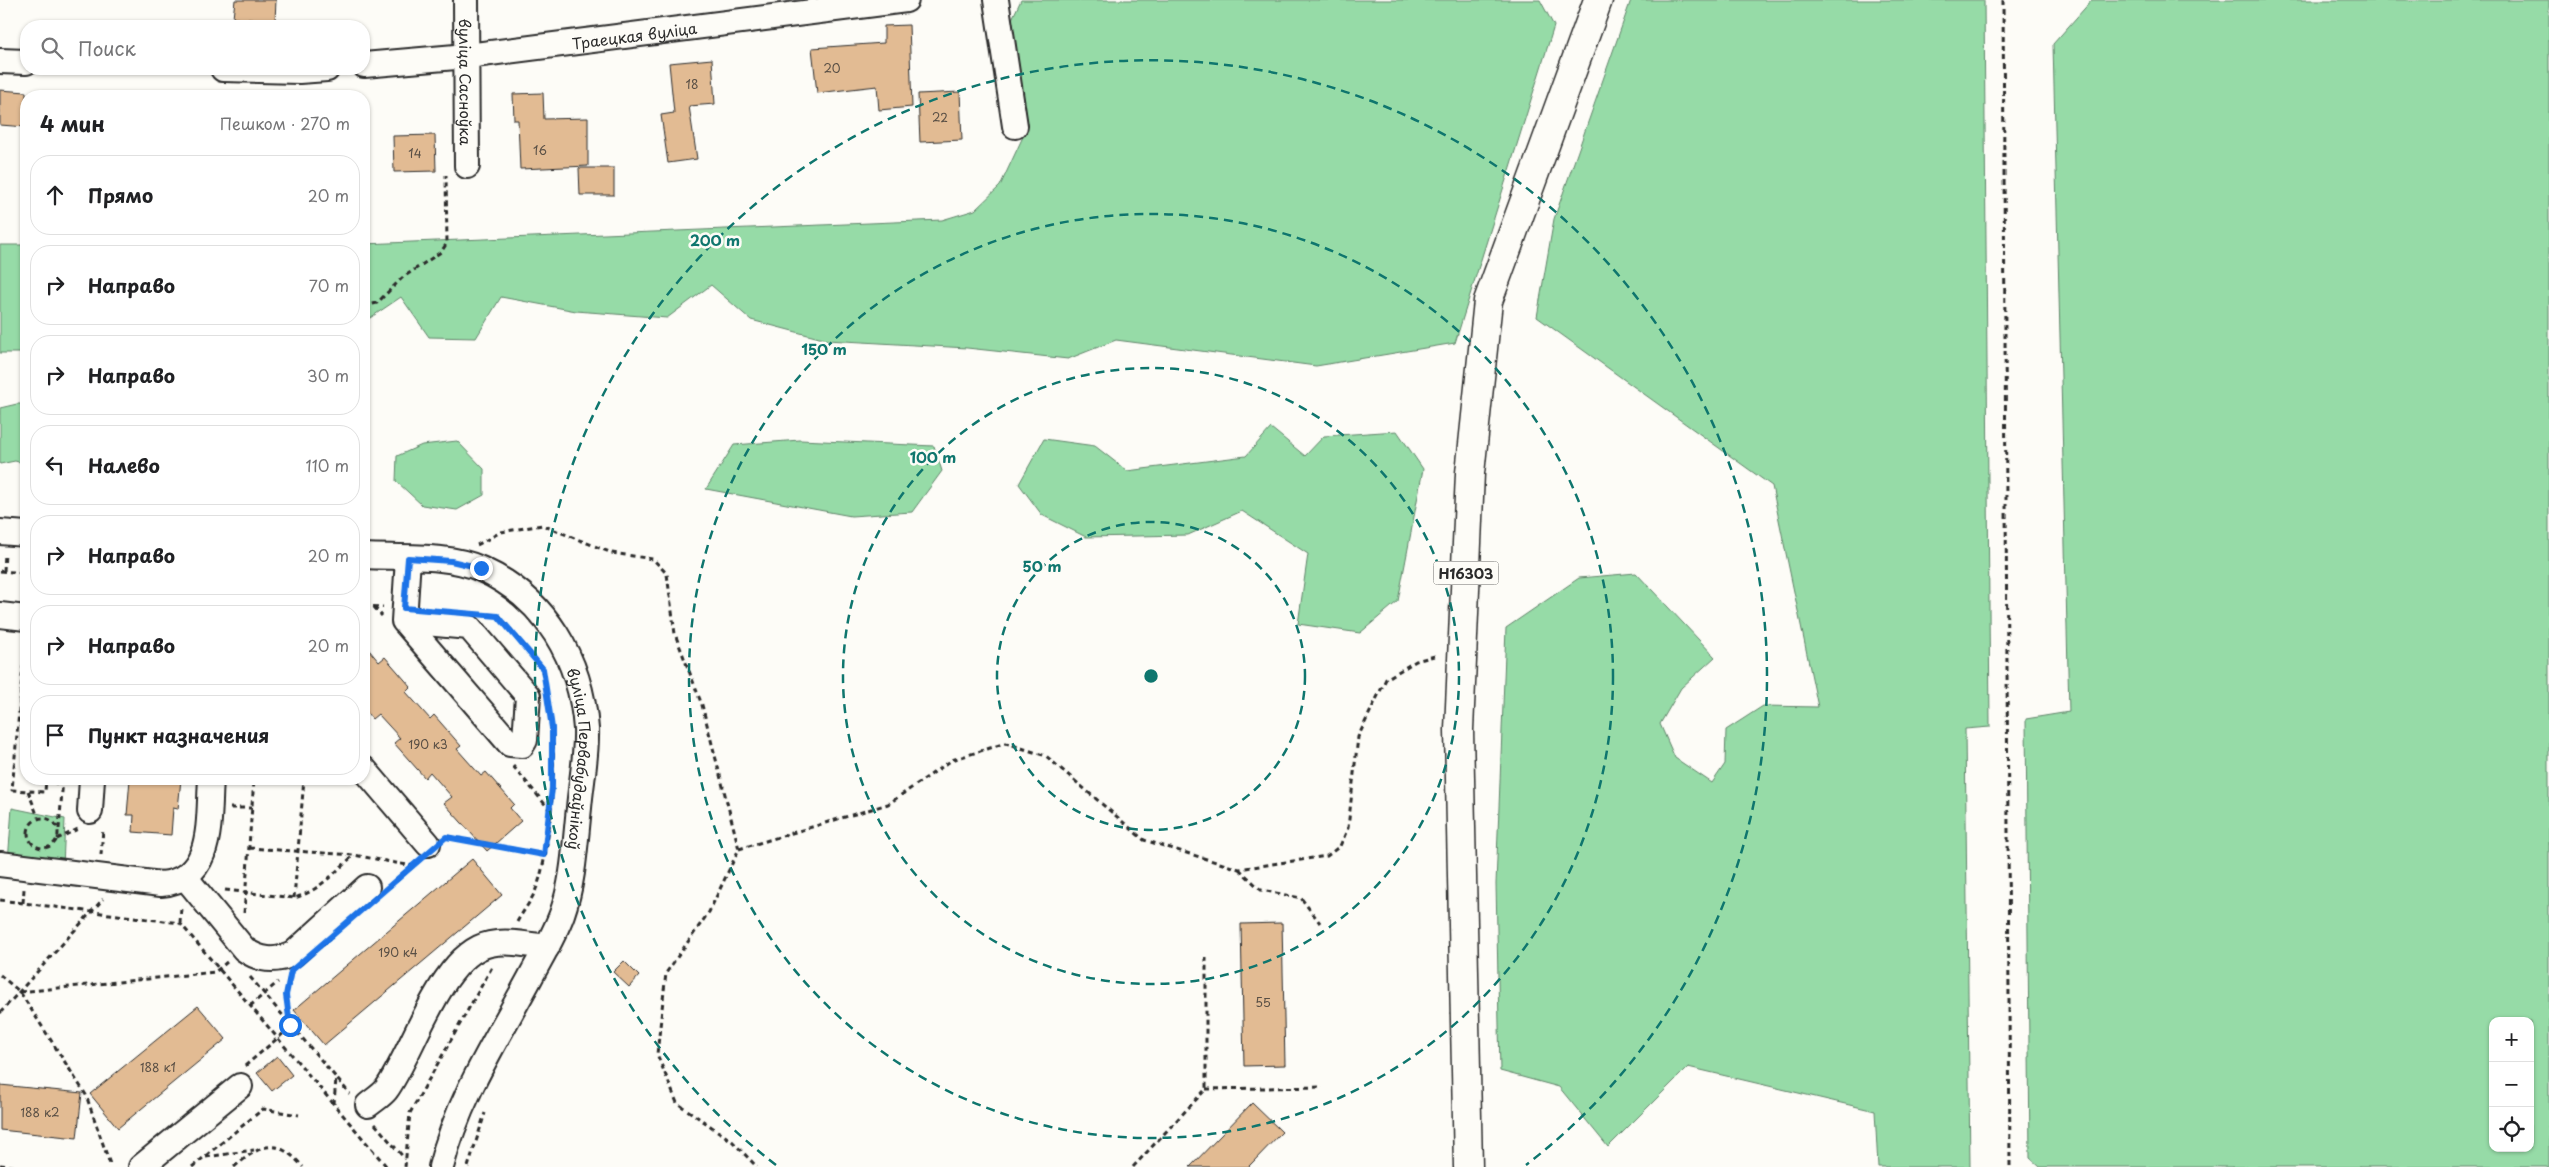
<!DOCTYPE html>
<html lang="ru">
<meta charset="utf-8">
<style>
body{margin:0;font-family:"Playpen Sans",sans-serif;background:#f2f2f2;color:#202124}
.controls{position:absolute;right:15px;bottom:15px;display:grid;overflow:hidden;border-radius:10px;box-shadow:0 1px 4px #0004}
.controls button{width:45px;height:45px;display:grid;place-items:center;padding:0;border:0;border-bottom:1px solid #e0e0e0;background:#fff;color:#202124;font:25px sans-serif}
.stop{position:absolute;width:15px;height:15px;margin:-11px;border:4px solid #1a73e8;border-radius:50%;background:#fff}
.stop.end{background:#1a73e8;border-color:#fff;box-shadow:0 1px 5px #0008}
.list{margin:0;padding:0;list-style:none}
h2{display:flex;justify-content:space-between;align-items:center;height:65px;margin:0;padding:0 20px;font-size:21px}
h2 small{font-size:16px;font-weight:400;color:#757577}
.list li{display:grid;grid-template-columns:32px 1fr auto;gap:15px;align-items:center;box-sizing:border-box;height:80px;margin:0 10px 10px;padding:0 10px;border:1px solid #e0e0e0;border-radius:20px}
.list b{display:block;font-size:19px;white-space:nowrap}
.list em{font-size:16px;font-style:normal;color:#757577}
.icon{flex:none;width:28px;height:28px;fill:none;stroke:currentColor;stroke-width:2;stroke-linecap:round;stroke-linejoin:round}
.map{position:relative;flex:none;width:2549px;height:1167px;overflow:hidden}
.search{position:absolute;background:#fff;box-shadow:0 1px 4px #0004;left:20px;top:20px;width:350px;height:55px;display:flex;align-items:center;gap:12px;box-sizing:border-box;padding:0 18px;border-radius:20px;color:#757577;font-size:19px}
.panel{position:absolute;background:#fff;box-shadow:0 1px 4px #0004;left:20px;top:90px;width:350px;height:695px;border-radius:20px}
.map>svg:first-child{display:block}
.green{fill:#96dba7;stroke:#608369;fill-rule:evenodd}
.building{fill:#e2bb93;stroke:#2b2b2b}
.lines{fill:none;stroke-linecap:round;stroke-linejoin:round}
.minor-casing{stroke:#2b2b2b;stroke-width:28}
.major-casing{stroke:#2b2b2b;stroke-width:31}
.path{stroke:#2b2b2b;stroke-width:3;stroke-dasharray:5 4;stroke-linecap:butt}
.minor{stroke:#fdfcf7;stroke-width:24}
.major{stroke:#fdfcf7;stroke-width:28}
.route{stroke:#1a73e8;stroke-width:6}
.ring{fill:none;stroke:#0f766e;stroke-width:2.5;stroke-dasharray:9 6}
.labels{text-anchor:middle;dominant-baseline:central;stroke-width:5;stroke-linejoin:round;paint-order:stroke}
.number-label{font-size:12px;fill:#594f45}
.shield{fill:#fdfcf7;stroke:#6a6a68;stroke-width:1}
.shield-label{font-size:14px;font-weight:bold;fill:#2b2b2b}
.street-label{font-size:15px;fill:#2b2b2b;stroke:#fdfcf7}
.centre{fill:#0f766e;stroke:#fdfcf7;stroke-width:2.5}
.ring-label{font-size:15px;text-anchor:middle;font-weight:bold;fill:#0f766e;stroke:#fdfcf7;stroke-width:5;stroke-linejoin:round;paint-order:stroke}
</style>
<div class="map">
<svg width="2549" height="1167" viewBox="0 0 2549 1167">
<rect width="100%" height="100%" fill="#fdfcf7"/>
<filter id="ink" filterUnits="userSpaceOnUse"><feTurbulence type="fractalNoise" baseFrequency=".02" numOctaves="2"/><feDisplacementMap in="SourceGraphic" scale="10" xChannelSelector="R" yChannelSelector="G"/><feConvolveMatrix kernelMatrix="1 2 1 2 8 2 1 2 1" color-interpolation-filters="sRGB"/></filter>
<g filter="url(#ink)">
<path class="green" d="M 1021,0 L 1540,0 L 1554,26 L 1455,343 L 1316,366 L 1116,340 L 1068,359 L 967,348 L 827,340 L 751,320 L 711,285 L 667,318 L 576,311 L 501,297 L 476,338 L 429,337 L 401,297 L 364,322 L 364,244 L 942,220 L 975,210 L 1000,186 L 1028,126 L 1012,19 Z
M 1631,0 L 1984,0 L 1990,727 L 1965,729 L 1970,1167 L 1878,1167 L 1875,1111 L 1688,1067 L 1608,1147 L 1559,1087 L 1500,1071 L 1496,884 L 1506,628 L 1579,578 L 1636,573 L 1715,657 L 1681,688 L 1660,724 L 1675,758 L 1712,783 L 1725,764 L 1726,730 L 1763,706 L 1818,707 L 1772,486 L 1537,317 L 1554,219 Z
M 2092,0 L 2549,0 L 2549,1167 L 2040,1167 L 2030,1158 L 2026,719 L 2069,712 L 2053,44 ZM 2493,1021 L 2530,1021 L 2530,1148 L 2493,1148 Z
M 0,245 L 26,245 L 26,353 L 0,353 Z
M 17,404 L 26,404 L 26,464 L 15,461 L 0,464 L 0,408 Z
M 1271,428 L 1305,456 L 1324,436 L 1397,431 L 1423,469 L 1398,601 L 1360,633 L 1298,624 L 1308,554 L 1242,511 L 1188,535 L 1086,537 L 1042,515 L 1019,484 L 1044,439 L 1095,446 L 1127,471 L 1246,456 Z
M 800,440 L 934,446 L 942,471 L 912,512 L 851,516 L 706,489 L 734,445 Z
M 457,441 L 484,469 L 484,495 L 457,510 L 422,505 L 396,481 L 397,456 L 422,445 Z
M 12,808 L 65,819 L 63,868 L 8,862 Z"/>
<path class="building" d="M 235,0 L 276,0 L 275,21 L 233,18 Z
M 909,25 L 912,107 L 879,110 L 877,86 L 817,93 L 812,48 L 884,43 L 884,26 Z
M 712,59 L 715,104 L 689,106 L 697,159 L 668,163 L 661,115 L 674,113 L 669,63 Z
M 0,90 L 26,92 L 26,127 L 0,125 Z
M 960,92 L 962,140 L 920,142 L 918,94 Z
M 543,93 L 544,119 L 588,118 L 588,166 L 520,169 L 518,120 L 514,120 L 513,94 Z
M 435,135 L 436,171 L 394,172 L 393,136 Z
M 579,168 L 614,168 L 614,195 L 580,195 Z
M 364,644 L 379,662 L 385,657 L 411,687 L 406,692 L 430,719 L 434,715 L 461,746 L 457,749 L 481,776 L 486,772 L 514,804 L 510,808 L 521,821 L 487,851 L 444,803 L 452,797 L 430,772 L 425,778 L 394,743 L 400,738 L 378,714 L 372,719 L 364,709 Z
M 130,779 L 181,779 L 178,809 L 173,808 L 171,835 L 133,832 L 134,815 L 127,815 Z
M 472,859 L 502,895 L 324,1045 L 294,1010 Z
M 1282,923 L 1285,1065 L 1244,1066 L 1241,924 Z
M 624,961 L 639,976 L 629,987 L 613,972 Z
M 198,1006 L 226,1039 L 118,1128 L 90,1094 Z
M 277,1056 L 292,1075 L 272,1091 L 257,1073 Z
M 0,1085 L 82,1093 L 77,1138 L 0,1130 Z
M 1252,1103 L 1282,1132 L 1251,1164 L 1248,1167 L 1190,1167 Z"/>
<g class="lines">
<g class="minor-casing">
<g id="minor">
<path id="s1" d="M 466,0 L 467,166"/>
<path d="M 996,0 L 1015,126"/>
<path d="M 0,61 L 26,62"/>
<path id="s2" d="M 364,65 L 467,56 L 906,0"/>
<path d="M 223,69 L 299,71 L 327,69"/>
<path d="M 0,532 L 26,534"/>
<path id="s3" d="M 364,556 C 399,558 449,554 481,569 C 546,598 581,660 586,729 C 587,755 581,783 579,808 C 575,844 574,880 562,914 C 554,936 541,957 530,978 C 497,1039 458,1099 441,1167"/>
<path d="M 0,615 L 26,618"/>
<path d="M 404,621 L 469,627 L 528,696 L 525,740 L 522,745 L 510,744 L 404,621 L 408,558"/>
<path d="M 364,769 L 428,844"/>
<path d="M 90,811 L 92,779"/>
<path d="M 0,864 L 161,884 C 215,879 208,820 211,779"/>
<path d="M 185,877 L 244,949 C 260,961 275,962 293,954 L 367,887"/>
<path d="M 368,1105 C 374,1100 381,1096 386,1090 C 413,1053 441,954 490,944 C 508,940 528,945 547,947"/>
<path d="M 141,1167 L 240,1086"/>
</g>
</g>
<g class="major-casing">
<path id="major" d="M 1468,1167 L 1459,730 L 1470,473 L 1488,301 L 1598,0"/>
</g>
<path class="path" d="M 2003,0 L 2010,1167
M 364,306 L 377,303 L 402,278 L 441,252 L 447,243 L 446,175
M 477,545 L 501,532 L 542,525 L 612,553 L 653,559 L 667,574 L 675,634 L 702,705 L 739,849 L 709,912 L 666,973 L 657,1054 L 677,1103 L 732,1141 L 757,1167
M 0,571 L 26,573
M 4,571 L 5,553
M 364,606 L 383,607
M 374,607 L 382,616
M 489,615 L 499,616 L 543,669 L 545,681
M 26,668 L 23,667 L 12,790 L 45,792 L 46,779
M 513,766 L 549,809
M 46,782 L 62,784
M 28,791 L 38,817
M 230,808 L 252,808
M28 833a15 15 0 1 1 30 0a15 15 0 1 1-30 0Z
M 59,829 L 63,779
M 448,837 L 544,855
M 57,839 L 78,829
M 249,848 L 354,855 L 412,866
M 739,849 L 888,804 L 952,760 L 1006,743 L 1046,756 L 1144,840 L 1239,869 L 1327,856 L 1340,846 L 1348,828 L 1358,737 L 1386,679 L 1416,661 L 1438,655
M 101,855 L 103,829
M 1239,869 L 1261,890 L 1301,898 L 1320,923
M 389,887 L 418,861
M 225,890 L 294,898 C 318,892 336,871 354,855
M 294,898 L 304,779
M 0,900 L 180,923 L 387,1167
M 23,903 L 24,889
M 244,913 L 254,779
M 517,922 C 523,911 532,900 536,889 C 551,853 557,754 550,715
M 180,923 L 181,908
M 0,975 L 20,992 L 86,1095 L 111,1167
M 250,977 L 350,1094
M 289,979 L 286,995 L 290,1024
M 20,992 L 215,972 L 227,962
M 250,1006 L 278,982
M 0,1013 L 103,899
M 245,1066 L 292,1026
M 1206,1089 L 1323,1087
M 334,1104 L 336,1078
M 375,1124 L 405,1159
M 206,1157 L 254,1150
M 0,1165 L 19,1167
M 192,1167 L 263,1109 L 299,1115
M 234,1167 C 262,1144 276,1136 303,1167
M 405,1167 L 410,1113 L 492,967
M 468,1167 L 485,1113
M 1133,1167 L 1206,1089 L 1206,957"/>
<use href="#minor" class="minor"/>
<use href="#major" class="major"/>
</g>
</g>
<g class="lines" filter="url(#ink)">
<path class="route" d="M 290,1025 L 286,995 L 291,971 L 446,837 L 544,855 L 552,788 L 552,728 L 543,669 L 498,616 L 404,608 L 408,558 L 451,561 L 481,568"/>
</g>
<g class="ring">
<circle cx="1151" cy="676" r="154"/>
<circle cx="1151" cy="676" r="308"/>
<circle cx="1151" cy="676" r="462"/>
<path d="M776 1165A616 616 0 1 1 1526 1165"/>
</g>
<g class="labels">
<g class="number-label">
<text x="832" y="68">20</text>
<text x="692" y="84">18</text>
<text x="940" y="117">22</text>
<text x="540" y="150">16</text>
<text x="415" y="153">14</text>
<text x="428" y="744">190 к3</text>
<text x="398" y="952">190 к4</text>
<text x="1263" y="1002">55</text>
<text x="158" y="1067">188 к1</text>
<text x="40" y="1112">188 к2</text>
</g>
<rect class="shield" x="1433.5" y="561.5" width="65" height="23" rx="4"/>
<g class="shield-label">
<text x="1466" y="573">Н16303</text>
</g>
<g class="street-label">
<text stroke="none"><textPath href="#s2" startOffset="272">Траецкая вуліца</textPath></text>
<text stroke="none"><textPath href="#s1" startOffset="82">вуліца Сасноўка</textPath></text>
<text stroke="none"><textPath href="#s3" startOffset="349">вуліца Первабудаўнікоў</textPath></text>
</g>
</g>
<circle cx="1151" cy="676" r="8" class="centre"/>
<g class="ring-label">
<text x="715" y="246">200 m</text>
<text x="824" y="355">150 m</text>
<text x="933" y="463">100 m</text>
<text x="1042" y="572">50 m</text>
</g>
</svg>
<div class="controls">
<button>+</button>
<button>−</button>
<button><svg class="icon" aria-label="locate" viewBox="0 0 24 24"><circle cx="12" cy="12" r="6"/><path d="M12 2v4M12 18v4M2 12h4M18 12h4"/></svg></button>
</div>
<div class="stop" style="left:290px;top:1025px"></div>
<div class="stop end" style="left:481px;top:568px"></div>
<div class="search"><svg class="icon" aria-label="search" viewBox="0 0 24 24"><circle cx="10" cy="10" r="6"/><path d="M15 15l6 6"/></svg>Поиск</div>
<section class="panel">
<h2>4 мин<small>Пешком · 270 m</small></h2>
<ul class="list">
<li><svg class="icon" aria-label="ahead" viewBox="0 0 24 24"><path d="M12 20V5M6 11l6-6 6 6"/></svg><div><b>Прямо</b></div><em>20 m</em></li>
<li><svg class="icon" aria-label="right" viewBox="0 0 24 24"><path d="M7 20v-9h11M14 6l5 5-5 5"/></svg><div><b>Направо</b></div><em>70 m</em></li>
<li><svg class="icon" aria-label="right" viewBox="0 0 24 24"><path d="M7 20v-9h11M14 6l5 5-5 5"/></svg><div><b>Направо</b></div><em>30 m</em></li>
<li><svg class="icon" aria-label="left" viewBox="0 0 24 24"><path d="M17 20v-9H6M10 6l-5 5 5 5"/></svg><div><b>Налево</b></div><em>110 m</em></li>
<li><svg class="icon" aria-label="right" viewBox="0 0 24 24"><path d="M7 20v-9h11M14 6l5 5-5 5"/></svg><div><b>Направо</b></div><em>20 m</em></li>
<li><svg class="icon" aria-label="right" viewBox="0 0 24 24"><path d="M7 20v-9h11M14 6l5 5-5 5"/></svg><div><b>Направо</b></div><em>20 m</em></li>
<li><svg class="icon" aria-label="arrive" viewBox="0 0 24 24"><path d="M6 21V4h12l-3 4 3 4H6"/></svg><div><b>Пункт назначения</b></div></li>
</ul>
</section>
</div>
